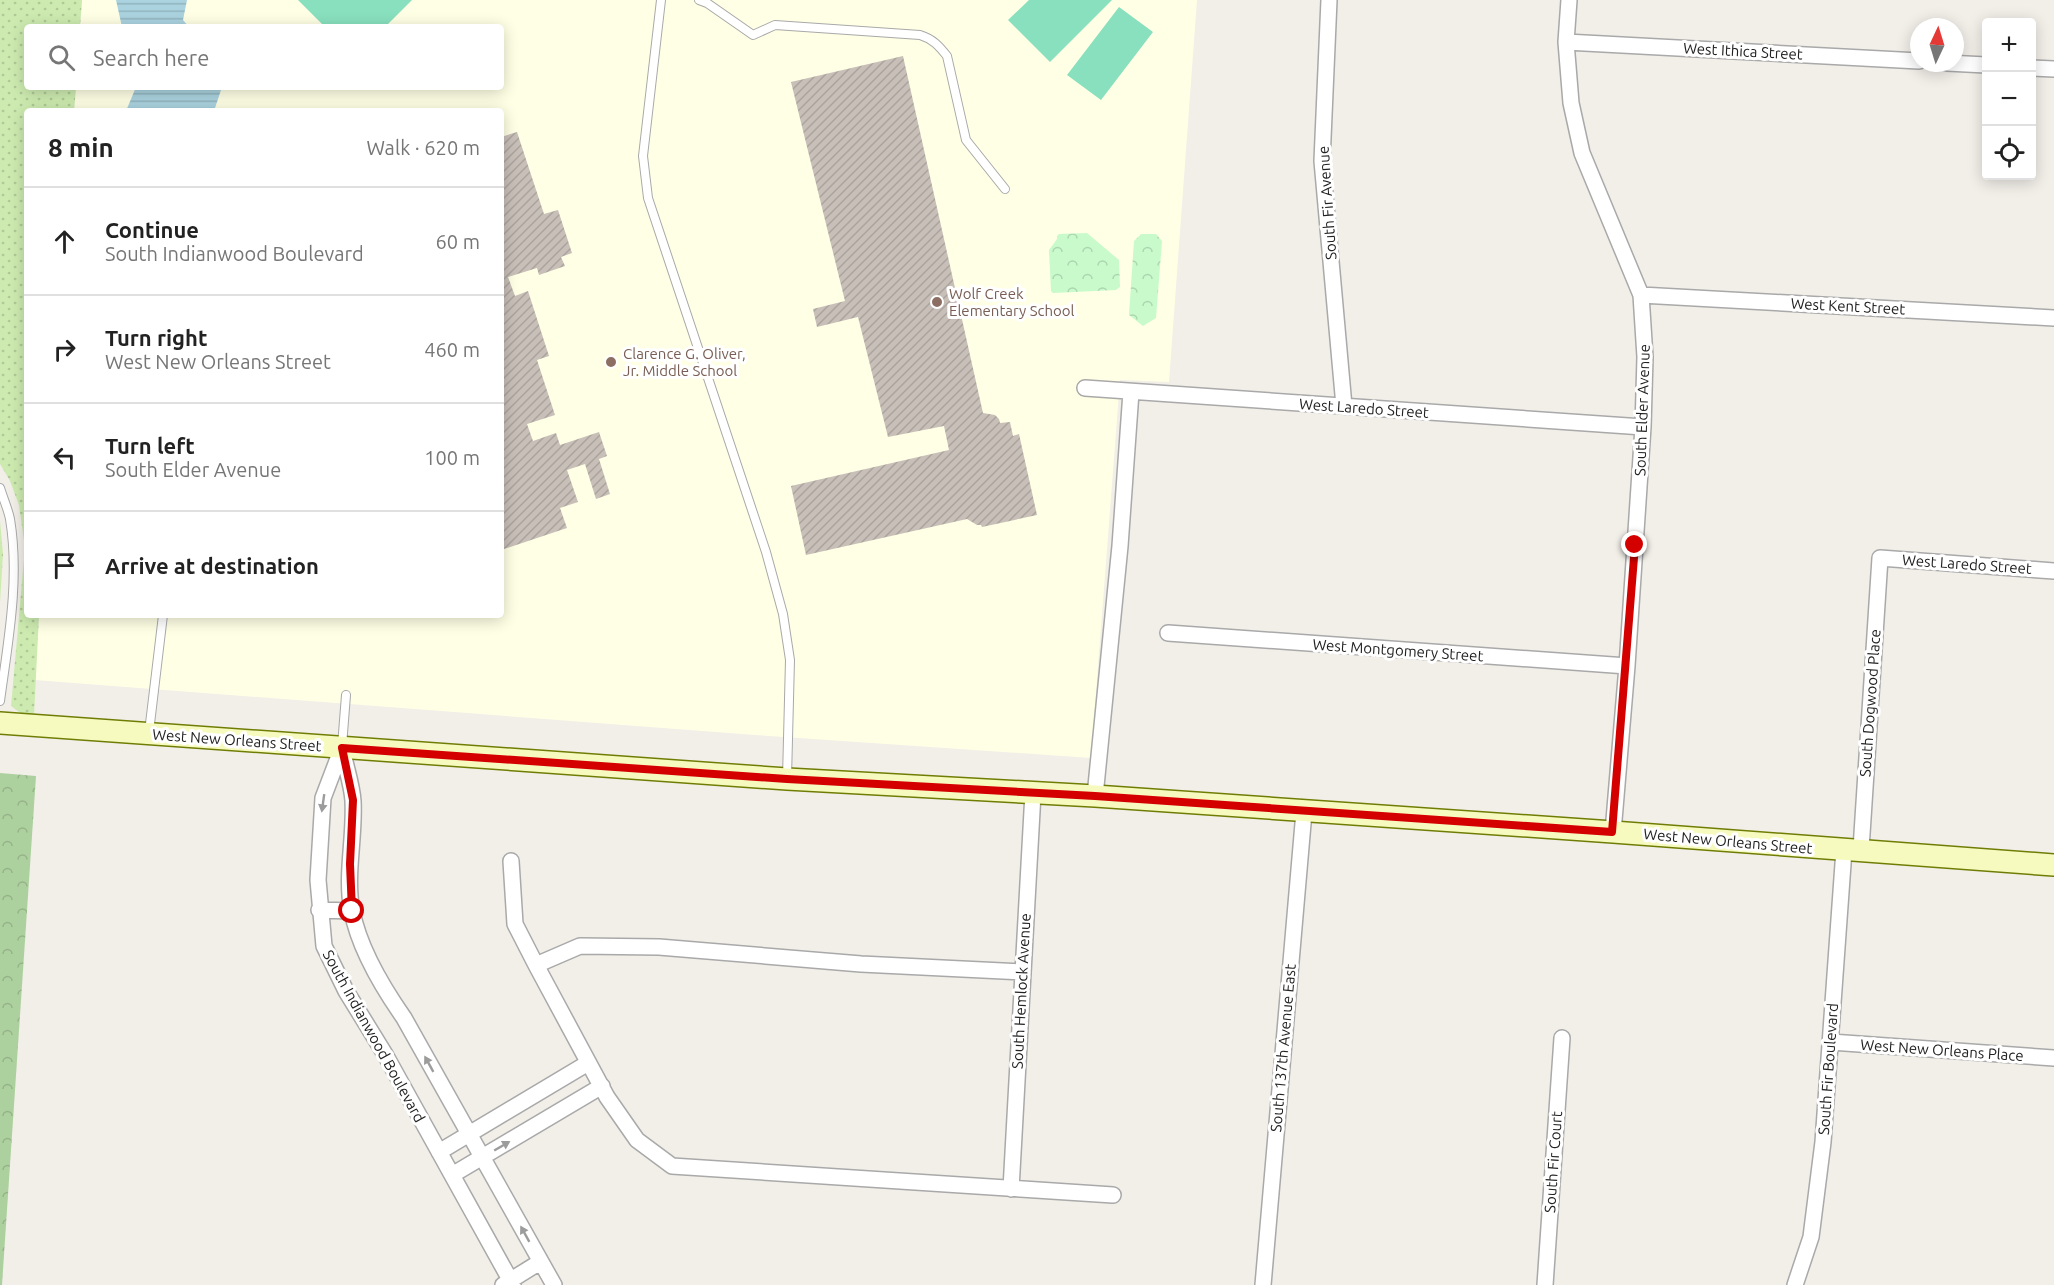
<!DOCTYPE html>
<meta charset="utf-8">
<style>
body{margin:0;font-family:Ubuntu,sans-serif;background:#f6f6f6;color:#222}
.controls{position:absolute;right:18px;top:18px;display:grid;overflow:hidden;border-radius:6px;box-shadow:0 3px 15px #0003}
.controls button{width:54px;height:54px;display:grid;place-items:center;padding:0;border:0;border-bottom:2px solid #e0e0e0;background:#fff;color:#222;font:30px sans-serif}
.compass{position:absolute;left:1910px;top:18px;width:54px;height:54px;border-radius:50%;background:#fff;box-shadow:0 3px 15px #0003;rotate:4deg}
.stop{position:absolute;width:18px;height:18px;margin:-14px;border:4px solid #d40000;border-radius:50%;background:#fff}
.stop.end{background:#d40000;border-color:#fff;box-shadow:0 2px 6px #0008}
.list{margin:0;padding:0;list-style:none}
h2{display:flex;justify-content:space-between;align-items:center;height:78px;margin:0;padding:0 24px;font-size:26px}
h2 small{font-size:20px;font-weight:400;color:#767676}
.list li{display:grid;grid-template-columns:39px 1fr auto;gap:18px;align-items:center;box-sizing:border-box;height:108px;padding:0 24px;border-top:2px solid #e0e0e0}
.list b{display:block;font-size:22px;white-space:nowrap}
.list p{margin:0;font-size:20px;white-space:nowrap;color:#767676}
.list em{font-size:20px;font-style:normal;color:#767676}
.icon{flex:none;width:33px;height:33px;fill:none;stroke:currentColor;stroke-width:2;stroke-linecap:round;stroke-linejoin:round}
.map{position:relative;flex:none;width:2054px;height:1285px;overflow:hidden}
.search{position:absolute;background:#fff;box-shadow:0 3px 15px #0003;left:24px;top:24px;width:480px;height:66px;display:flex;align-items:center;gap:15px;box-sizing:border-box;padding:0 21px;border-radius:6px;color:#767676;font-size:22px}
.panel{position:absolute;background:#fff;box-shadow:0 3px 15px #0003;left:24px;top:108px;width:480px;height:510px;border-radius:6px}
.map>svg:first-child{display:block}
.education{fill:#ffffe5}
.grass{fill:url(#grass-dots)}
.forest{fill:url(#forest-crowns)}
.park{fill:url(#park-crowns)}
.pitch{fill:#88e0be}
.water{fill:url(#water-rules)}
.building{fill:url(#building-hatch)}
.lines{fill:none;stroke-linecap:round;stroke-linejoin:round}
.lane-casing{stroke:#a9a9a9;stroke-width:10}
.street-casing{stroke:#a9a9a9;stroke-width:18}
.secondary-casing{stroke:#707d05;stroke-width:24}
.lane{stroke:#fff;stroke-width:8}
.street{stroke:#fff;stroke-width:15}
.secondary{stroke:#f7fabf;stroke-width:21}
.oneway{fill:#9c9c9c}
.route{stroke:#d40000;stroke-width:8}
.education-dot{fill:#8d6e63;stroke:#fff;stroke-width:2}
.labels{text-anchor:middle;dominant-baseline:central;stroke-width:6;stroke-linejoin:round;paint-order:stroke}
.street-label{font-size:15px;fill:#222;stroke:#fff}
.education-label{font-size:15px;fill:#785e54;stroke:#fff;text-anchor:start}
</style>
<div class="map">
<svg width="2054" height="1285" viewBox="0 0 2054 1285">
<defs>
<pattern id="grass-dots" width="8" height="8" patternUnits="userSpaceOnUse" patternTransform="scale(1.5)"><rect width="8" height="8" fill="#cdebb0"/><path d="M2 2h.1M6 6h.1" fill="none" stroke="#b0c997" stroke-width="1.8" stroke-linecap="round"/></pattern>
<pattern id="forest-crowns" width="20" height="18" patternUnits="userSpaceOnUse" patternTransform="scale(1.5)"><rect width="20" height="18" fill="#add19e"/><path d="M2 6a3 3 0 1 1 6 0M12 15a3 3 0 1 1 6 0" fill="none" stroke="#95b388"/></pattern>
<pattern id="park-crowns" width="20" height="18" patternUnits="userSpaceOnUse" patternTransform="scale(1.5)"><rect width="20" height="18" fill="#c8facc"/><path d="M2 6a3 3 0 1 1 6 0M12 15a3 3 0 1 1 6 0" fill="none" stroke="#acd6af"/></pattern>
<pattern id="water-rules" width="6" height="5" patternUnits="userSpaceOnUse" patternTransform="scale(1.5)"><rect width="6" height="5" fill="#aad3df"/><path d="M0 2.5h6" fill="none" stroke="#92b5bf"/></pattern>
<pattern id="building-hatch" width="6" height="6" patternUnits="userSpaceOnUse" patternTransform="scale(1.5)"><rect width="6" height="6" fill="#c7bfb8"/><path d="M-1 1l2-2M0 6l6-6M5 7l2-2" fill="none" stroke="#aba49e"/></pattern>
</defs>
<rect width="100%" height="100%" fill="#f2efe9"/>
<path class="education" d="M 82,0 L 1197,0 L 1169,382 L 1120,380 L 1091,758 L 755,735 L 35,680 L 39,615 L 501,615 L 501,111 L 74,111 L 76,87 L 501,87 L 501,27 L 80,27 Z"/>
<path class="grass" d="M 0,0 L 82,0 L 80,27 L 27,27 L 27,87 L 76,87 L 74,111 L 27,111 L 27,615 L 39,615 L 34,716 L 23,715 L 11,706 L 25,548 L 19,505 L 10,481 L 0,464 Z
M 0,521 L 3,554 L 0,603 Z"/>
<path class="forest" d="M 0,773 L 36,776 L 2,1285 L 0,1285 Z"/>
<path class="park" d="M 1087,233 L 1119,260 L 1120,287 L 1116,290 L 1053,293 L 1051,291 L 1049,250 L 1057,239 L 1057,236 L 1059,234 Z
M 1141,234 L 1156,234 L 1162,241 L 1156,318 L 1143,326 L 1129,315 L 1134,241 Z"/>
<path class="pitch" d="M 298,0 L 412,0 L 385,27 L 325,27 Z
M 1029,0 L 1112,0 L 1050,62 L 1008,20 Z
M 1119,7 L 1153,32 L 1101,100 L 1067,75 Z"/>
<path class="water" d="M 116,0 L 187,0 L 183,20 L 189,27 L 122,27 Z
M 136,87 L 222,87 L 214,111 L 126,111 Z"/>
<path class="building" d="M 903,56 L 983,413 L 995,415 L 999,419 L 1000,423 L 1010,422 L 1013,436 L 1019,434 L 1037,515 L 982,527 L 981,525 L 977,525 L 967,519 L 806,555 L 791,486 L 949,450 L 944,426 L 888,437 L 858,317 L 817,327 L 813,309 L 845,301 L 791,82 Z
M 517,132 L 544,214 L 558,210 L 572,253 L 561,257 L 565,266 L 539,275 L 537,268 L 508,277 L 515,296 L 528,291 L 549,356 L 537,360 L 555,415 L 527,424 L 533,441 L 556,433 L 560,445 L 599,432 L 607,456 L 599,459 L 610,494 L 596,499 L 585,464 L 567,470 L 578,502 L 560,508 L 567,528 L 501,550 L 501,137 Z"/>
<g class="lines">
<g class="lane-casing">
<path id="lane" d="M 661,0 L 643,156 L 648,198 L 766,552 L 783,614 L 790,660 L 787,778
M 699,0 L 707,3 L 753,35 L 775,25 L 920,35 C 933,39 939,46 947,56 L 966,140 L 1005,189
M 0,488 C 3,498 8,509 10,519 C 20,579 8,642 0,701
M 149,732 L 163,615
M 342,746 L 346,695"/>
</g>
<g class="street-casing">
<path id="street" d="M 1329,0 L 1322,161 L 1344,406
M 1569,0 L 1566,42 L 1571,103 L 1582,153 L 1641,295 L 1645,357 L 1643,427 L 1627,666 L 1613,832
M 1566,42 L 1919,61
M 1947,63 L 1986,65
M 2032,68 L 2054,69
M 1641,295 L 2054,318
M 1085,388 L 1643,427
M 1168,633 L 1627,666
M 342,748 C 345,765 352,784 353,801 C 355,838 345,875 352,911 C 359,948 383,988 404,1018 L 554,1285
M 342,748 L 323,798 L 318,880 L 324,946 L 346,991 L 386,1056 L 513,1285
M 1095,796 L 1120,546 L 1131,392
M 1861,849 L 1880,558 L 2054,571
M 511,861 L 515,924 L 536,965 L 607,1097 L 637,1140 L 672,1166 L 1113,1195
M 319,910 L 352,911
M 536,965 L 580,946 L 659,947 L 861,964 L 1022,972
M 1831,1042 L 2054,1058
M 439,1152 L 588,1063
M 452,1175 L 602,1086
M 1011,1189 L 1033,793
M 503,1285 L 540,1262
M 1263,1285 L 1304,812
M 1545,1285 L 1562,1038
M 1795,1285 L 1811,1237 L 1823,1142 L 1844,850"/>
</g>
<g class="secondary-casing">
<path id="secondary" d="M 0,723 L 787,779 L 1095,796 L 1613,832 L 2054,865"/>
</g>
<use href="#lane" class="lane"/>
<use href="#street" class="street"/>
<use href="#secondary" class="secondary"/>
</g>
<defs><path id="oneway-solid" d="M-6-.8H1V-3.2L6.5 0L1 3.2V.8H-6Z" transform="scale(1.5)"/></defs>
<g class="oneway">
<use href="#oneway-solid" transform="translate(323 803) rotate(98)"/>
<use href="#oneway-solid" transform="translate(429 1064) rotate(-119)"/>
<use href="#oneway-solid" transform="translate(502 1146) rotate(-30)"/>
<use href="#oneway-solid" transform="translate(525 1234) rotate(-119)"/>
</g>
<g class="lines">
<path class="route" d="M 352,911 L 350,864 L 353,800 L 342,748 L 787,779 L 1095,796 L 1612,832 L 1635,545"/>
</g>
<g class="education-dot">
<circle cx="937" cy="302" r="6"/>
<circle cx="611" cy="362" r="6"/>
</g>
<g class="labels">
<g class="street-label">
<text transform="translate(1743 51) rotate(3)">West Ithica Street</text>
<text transform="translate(1327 203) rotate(-94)">South Fir Avenue</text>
<text transform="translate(1848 306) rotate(3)">West Kent Street</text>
<text transform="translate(1364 408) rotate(4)">West Laredo Street</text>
<text transform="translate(1642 410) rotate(-88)">South Elder Avenue</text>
<text transform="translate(1967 564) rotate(4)">West Laredo Street</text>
<text transform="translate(1398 650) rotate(4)">West Montgomery Street</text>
<text transform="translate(1870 703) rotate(-86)">South Dogwood Place</text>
<text transform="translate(237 740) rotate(4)">West New Orleans Street</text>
<text transform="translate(1728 841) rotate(5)">West New Orleans Street</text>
<text transform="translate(1021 991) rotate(-87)">South Hemlock Avenue</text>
<text transform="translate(374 1036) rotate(61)">South Indianwood Boulevard</text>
<text transform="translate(1283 1048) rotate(-85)">South 137th Avenue East</text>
<text transform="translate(1942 1050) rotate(4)">West New Orleans Place</text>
<text transform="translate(1828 1069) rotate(-86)">South Fir Boulevard</text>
<text transform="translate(1553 1162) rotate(-86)">South Fir Court</text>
</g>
<g class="education-label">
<text x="949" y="293">Wolf Creek<tspan x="949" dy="17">Elementary School</tspan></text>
<text x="623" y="353">Clarence G. Oliver,<tspan x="623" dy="17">Jr. Middle School</tspan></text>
</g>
</g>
</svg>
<div class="controls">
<button>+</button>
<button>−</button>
<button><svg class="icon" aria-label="locate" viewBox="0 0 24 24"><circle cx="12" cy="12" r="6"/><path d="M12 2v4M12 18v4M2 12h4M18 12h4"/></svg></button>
</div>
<svg class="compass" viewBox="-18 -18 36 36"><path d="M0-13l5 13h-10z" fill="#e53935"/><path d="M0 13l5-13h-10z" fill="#767676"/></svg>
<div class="stop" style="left:352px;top:911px"></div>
<div class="stop end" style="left:1635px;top:545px"></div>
<div class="search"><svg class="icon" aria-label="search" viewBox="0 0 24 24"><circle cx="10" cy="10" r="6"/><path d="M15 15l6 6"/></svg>Search here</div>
<section class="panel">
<h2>8 min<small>Walk · 620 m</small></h2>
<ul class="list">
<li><svg class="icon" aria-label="ahead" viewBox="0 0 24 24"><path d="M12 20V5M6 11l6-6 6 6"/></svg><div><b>Continue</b><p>South Indianwood Boulevard</p></div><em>60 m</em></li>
<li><svg class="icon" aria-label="right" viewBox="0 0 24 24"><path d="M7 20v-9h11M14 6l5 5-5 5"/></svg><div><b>Turn right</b><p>West New Orleans Street</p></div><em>460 m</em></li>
<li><svg class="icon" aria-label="left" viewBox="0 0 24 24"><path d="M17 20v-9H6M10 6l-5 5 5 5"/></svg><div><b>Turn left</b><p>South Elder Avenue</p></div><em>100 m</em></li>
<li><svg class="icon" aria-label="arrive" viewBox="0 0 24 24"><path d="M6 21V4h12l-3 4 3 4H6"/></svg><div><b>Arrive at destination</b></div></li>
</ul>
</section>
</div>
